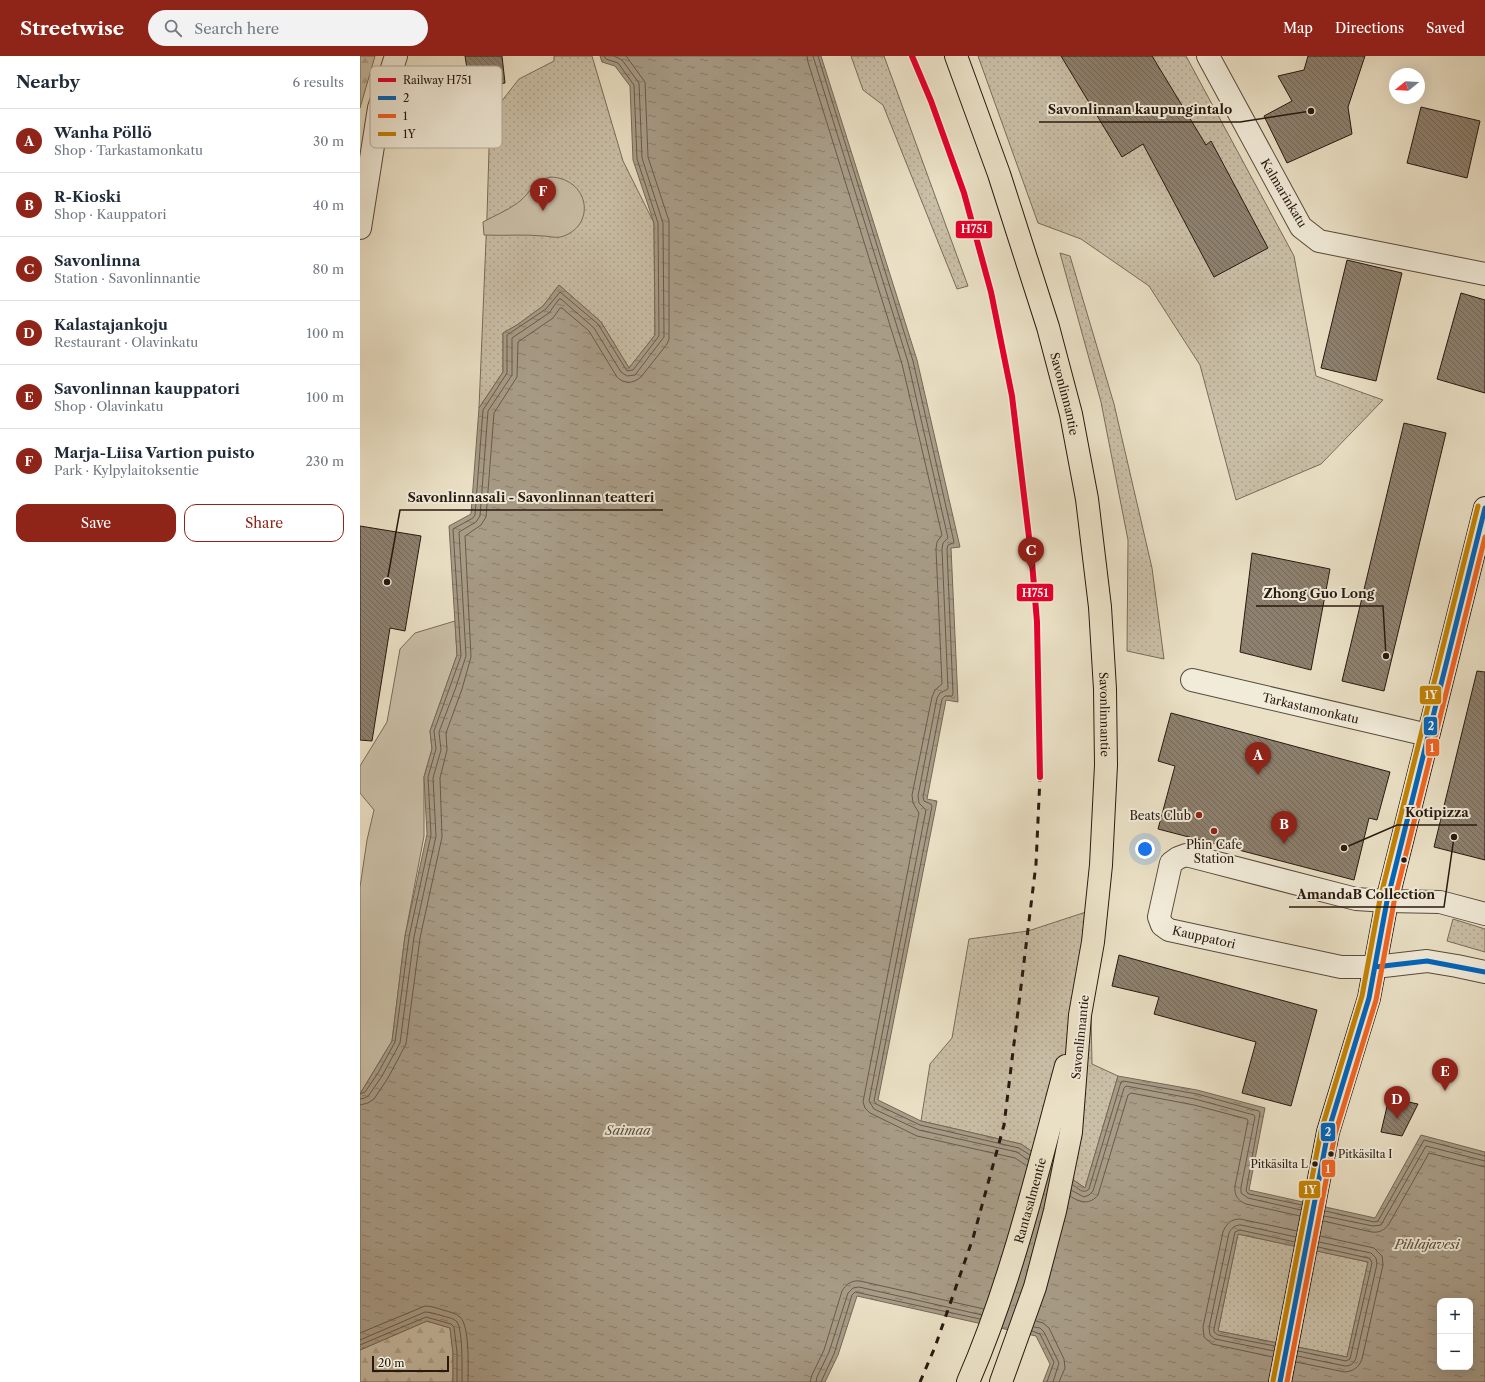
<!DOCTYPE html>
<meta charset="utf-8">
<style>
body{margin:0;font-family:"Libre Caslon Text",serif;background:#f2f2f3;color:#1f2937}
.controls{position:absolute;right:12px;bottom:12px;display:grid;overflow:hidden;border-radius:8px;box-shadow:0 4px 16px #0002}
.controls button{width:36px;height:36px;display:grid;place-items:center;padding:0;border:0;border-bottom:1px solid #e0e1e3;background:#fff;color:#1f2937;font:20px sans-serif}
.compass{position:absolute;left:1029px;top:12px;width:36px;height:36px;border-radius:50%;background:#fff;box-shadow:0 4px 16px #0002;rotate:252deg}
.scale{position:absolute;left:12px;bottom:10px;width:77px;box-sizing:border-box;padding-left:4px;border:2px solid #281910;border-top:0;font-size:11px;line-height:14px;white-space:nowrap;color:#281910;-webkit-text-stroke:3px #f1ebd9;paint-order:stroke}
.you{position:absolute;left:785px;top:793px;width:14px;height:14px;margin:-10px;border:3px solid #fff;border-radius:50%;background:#1a73e8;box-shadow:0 0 0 6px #1a73e833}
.badge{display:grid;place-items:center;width:26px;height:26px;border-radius:50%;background:#8f2418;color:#fff;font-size:13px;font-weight:700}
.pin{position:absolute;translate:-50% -33px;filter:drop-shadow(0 1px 2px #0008)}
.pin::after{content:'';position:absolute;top:21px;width:14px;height:12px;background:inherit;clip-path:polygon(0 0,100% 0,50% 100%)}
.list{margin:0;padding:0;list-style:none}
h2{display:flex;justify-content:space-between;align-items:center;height:52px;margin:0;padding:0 16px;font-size:17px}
h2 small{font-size:13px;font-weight:400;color:#747a83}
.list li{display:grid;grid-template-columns:26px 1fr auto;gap:12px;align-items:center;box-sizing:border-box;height:64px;padding:0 16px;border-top:1px solid #e0e1e3}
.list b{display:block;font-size:15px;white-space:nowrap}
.list p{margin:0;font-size:13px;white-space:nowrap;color:#747a83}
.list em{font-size:13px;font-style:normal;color:#747a83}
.actions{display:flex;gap:8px;padding:12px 16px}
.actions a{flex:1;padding:9px 0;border:1px solid #8f2418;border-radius:12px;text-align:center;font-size:14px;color:#8f2418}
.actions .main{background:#8f2418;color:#fff}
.icon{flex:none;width:22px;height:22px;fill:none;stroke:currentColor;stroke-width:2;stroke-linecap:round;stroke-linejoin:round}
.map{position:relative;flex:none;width:1125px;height:1326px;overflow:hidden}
header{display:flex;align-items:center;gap:24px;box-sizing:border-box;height:56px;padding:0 20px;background:#8f2418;color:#fff}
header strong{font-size:19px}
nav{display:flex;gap:22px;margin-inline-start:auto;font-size:14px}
.search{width:280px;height:36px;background:#f2f2f3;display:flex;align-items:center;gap:10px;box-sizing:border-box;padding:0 14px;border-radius:22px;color:#747a83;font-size:15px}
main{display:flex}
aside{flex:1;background:#fff}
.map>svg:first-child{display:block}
.grass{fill:url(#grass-dots);stroke:#786c5b}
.forest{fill:url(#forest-firs);stroke:#786c5b}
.green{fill:#c9bea6;stroke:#786c5b}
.water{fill:url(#water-ripples);stroke:#756857;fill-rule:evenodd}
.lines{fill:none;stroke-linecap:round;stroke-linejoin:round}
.shore{stroke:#685a4c;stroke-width:1}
.building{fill:url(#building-back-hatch);stroke:#281910}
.minor-casing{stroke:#584b3d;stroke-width:24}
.tertiary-casing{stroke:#584b3d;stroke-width:24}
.secondary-casing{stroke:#281910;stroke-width:24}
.trunk-casing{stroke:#281910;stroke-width:24}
.minor{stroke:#f1ebd9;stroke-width:22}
.tertiary{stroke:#f1ebd9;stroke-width:22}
.secondary{stroke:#f1ebd9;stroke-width:22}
.trunk{stroke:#eae0c5;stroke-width:22}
.rail{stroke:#281910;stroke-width:3;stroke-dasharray:7 7;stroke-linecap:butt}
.bus-1-casing{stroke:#f1ebd9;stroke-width:8}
.bus-2-casing{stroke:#f1ebd9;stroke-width:8}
.bus-3-casing{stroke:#f1ebd9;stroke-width:8}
.bus-1{stroke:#0065bd;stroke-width:5}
.bus-2{stroke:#f26522;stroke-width:5}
.bus-3{stroke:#c38304;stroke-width:5}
.rail-1-casing{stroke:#f1ebd9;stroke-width:9}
.rail-1{stroke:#e4002b;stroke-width:6}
.poi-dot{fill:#8f2418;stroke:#f1ebd9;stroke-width:1.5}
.bus-dot{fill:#281910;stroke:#f1ebd9;stroke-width:1.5}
.labels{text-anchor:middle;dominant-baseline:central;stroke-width:4;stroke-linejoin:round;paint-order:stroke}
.bus-label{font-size:11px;fill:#281910;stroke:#f1ebd9;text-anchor:start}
.street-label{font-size:12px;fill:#281910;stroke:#f1ebd9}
.poi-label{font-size:12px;fill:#281910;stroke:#f1ebd9;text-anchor:end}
.water-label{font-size:13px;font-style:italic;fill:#5b4d40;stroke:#f1ebd9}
.key{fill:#f1ebd9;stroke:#b5ac9d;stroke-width:1}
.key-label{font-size:11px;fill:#281910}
.leader{fill:none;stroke:#281910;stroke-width:1.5}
.callout-dot{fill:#281910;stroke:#f1ebd9;stroke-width:1.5}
.callout-label{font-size:13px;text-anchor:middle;font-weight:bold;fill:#281910;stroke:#f1ebd9;stroke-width:4;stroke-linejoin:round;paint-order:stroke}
.line-badge{stroke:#f1ebd9;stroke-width:1.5}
.badge-label{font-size:11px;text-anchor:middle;font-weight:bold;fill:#fff}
</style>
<header>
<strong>Streetwise</strong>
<div class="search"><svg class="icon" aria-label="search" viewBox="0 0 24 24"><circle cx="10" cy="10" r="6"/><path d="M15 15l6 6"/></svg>Search here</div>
<nav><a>Map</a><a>Directions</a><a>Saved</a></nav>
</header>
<main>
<aside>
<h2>Nearby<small>6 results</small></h2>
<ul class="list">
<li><span class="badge">A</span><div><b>Wanha Pöllö</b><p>Shop · Tarkastamonkatu</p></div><em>30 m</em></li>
<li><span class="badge">B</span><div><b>R-Kioski</b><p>Shop · Kauppatori</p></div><em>40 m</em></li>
<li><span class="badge">C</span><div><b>Savonlinna</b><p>Station · Savonlinnantie</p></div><em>80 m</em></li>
<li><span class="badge">D</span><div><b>Kalastajankoju</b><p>Restaurant · Olavinkatu</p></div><em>100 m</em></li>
<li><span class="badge">E</span><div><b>Savonlinnan kauppatori</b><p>Shop · Olavinkatu</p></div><em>100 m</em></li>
<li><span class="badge">F</span><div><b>Marja-Liisa Vartion puisto</b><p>Park · Kylpylaitoksentie</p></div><em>230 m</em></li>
</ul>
<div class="actions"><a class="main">Save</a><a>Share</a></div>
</aside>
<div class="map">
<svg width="1125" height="1326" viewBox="0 0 1125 1326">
<defs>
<pattern id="grass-dots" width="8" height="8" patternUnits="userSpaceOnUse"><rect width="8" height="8" fill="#c9bea6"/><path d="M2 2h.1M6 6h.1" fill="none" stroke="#ada38e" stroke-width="1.8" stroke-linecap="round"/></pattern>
<pattern id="forest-firs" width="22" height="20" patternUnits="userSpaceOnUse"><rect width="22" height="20" fill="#c9bea6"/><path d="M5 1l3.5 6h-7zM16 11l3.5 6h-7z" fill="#ada38e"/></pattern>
<pattern id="water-ripples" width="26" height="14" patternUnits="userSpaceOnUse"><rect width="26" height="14" fill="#a89c87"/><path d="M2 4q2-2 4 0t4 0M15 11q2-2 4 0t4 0" fill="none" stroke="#897e6d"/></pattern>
<pattern id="building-back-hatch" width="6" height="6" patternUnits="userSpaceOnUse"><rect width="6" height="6" fill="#8d806e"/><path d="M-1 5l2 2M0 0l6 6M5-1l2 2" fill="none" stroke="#736859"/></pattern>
</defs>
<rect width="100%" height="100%" fill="#eae0c5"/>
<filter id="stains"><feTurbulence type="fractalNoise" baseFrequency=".005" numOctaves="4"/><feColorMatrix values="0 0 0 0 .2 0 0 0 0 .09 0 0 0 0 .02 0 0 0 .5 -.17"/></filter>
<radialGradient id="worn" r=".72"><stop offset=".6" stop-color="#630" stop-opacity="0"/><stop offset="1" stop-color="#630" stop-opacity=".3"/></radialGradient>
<path class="grass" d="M 194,0 L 232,0 L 263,105 L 294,167 L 295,279 L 269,312 L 241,266 L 199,229 L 183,250 L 157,269 L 143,277 L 143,316 L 119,352 L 127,160 L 130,60 L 159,23 L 194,5 Z
M 491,0 L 524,0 L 608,230 L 597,233 L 523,49 L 503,34 Z
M 618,0 L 826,0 L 934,200 L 956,320 L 1023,344 L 961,408 L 876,444 L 840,309 L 789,230 L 721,183 L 678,167 Z
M 700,197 L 710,200 L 754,348 L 792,512 L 804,603 L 767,595 L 768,484 L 741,346 Z
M 729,855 L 732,1008 L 758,1020 L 725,1132 L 661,1088 L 561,1065 L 570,1008 L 592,982 L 609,883 L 668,875 Z
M 1093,863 L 1125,873 L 1125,896 L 1087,885 Z
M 878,1178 L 1008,1206 L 987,1301 L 858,1275 Z"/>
<path class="forest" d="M 0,0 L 15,0 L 0,52 Z
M 67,1265 L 90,1272 L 93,1297 L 93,1326 L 0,1326 L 0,1294 Z"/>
<path class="green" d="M 190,121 C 228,122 237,167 204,180 C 196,183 190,180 183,180 C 164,178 144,180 124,179 L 123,166 C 134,160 146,155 156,148 C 171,138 169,128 190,121 Z
M 95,565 L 97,599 L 70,675 L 72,693 L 64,721 L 64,780 L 45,880 L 32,985 L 0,1038 L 0,831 L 7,784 L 14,754 L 0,737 L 0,710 L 27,666 L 40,593 L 55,577 Z"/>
<path class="water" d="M 240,0 L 461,0 L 557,304 L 600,491 L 591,492 L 598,646 L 586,644 L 567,743 L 577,745 L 518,1044 L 561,1065 L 661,1088 L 725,1132 L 758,1020 L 837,1034 L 905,1052 L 889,1134 L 1015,1162 L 1061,1079 L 1125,1096 L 1125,1326 L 683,1326 L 690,1308 L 676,1280 L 497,1240 L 478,1299 L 465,1326 L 93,1326 L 93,1297 L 90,1272 L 67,1265 L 0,1294 L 0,1038 L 32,985 L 45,880 L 67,778 L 64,721 L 72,693 L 70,675 L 97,599 L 89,470 L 111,458 L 119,352 L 143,316 L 143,277 L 157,269 L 183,250 L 199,229 L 241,266 L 269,312 L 295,279 L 294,167 L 273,104 L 270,30 L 255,10 L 242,6 ZM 878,1178 L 1008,1206 L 987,1301 L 858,1275 ZM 1080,1245 L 1110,1245 L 1110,1311 L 1080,1311 Z"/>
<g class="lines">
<path class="shore" d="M 447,0 L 448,6 L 542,308 L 582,479 L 577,486 L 576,493 L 582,628 L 575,634 L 572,641 L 552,739 L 553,747 L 559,757 L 503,1046 L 505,1052 L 510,1057 L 557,1080 L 655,1102 L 667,1110
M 453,0 L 548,306 L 588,482 L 583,487 L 582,493 L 588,633 L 580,637 L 577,642 L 558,740 L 559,747 L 566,754 L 509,1045 L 514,1053 L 559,1074 L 657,1096 L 668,1104
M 458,0 L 553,305 L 594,486 L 593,487 L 588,489 L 587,493 L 593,638 L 592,640 L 585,640 L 582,643 L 563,741 L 564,745 L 571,748 L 572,750 L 514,1045 L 516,1048 L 560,1069 L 659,1092 L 670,1099
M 0,1038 L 5,1036 L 18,1017 L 35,986 L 49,881 L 71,779 L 68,721 L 76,693 L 74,675 L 101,600 L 93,473 L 113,462 L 115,459 L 123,354 L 147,317 L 147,279 L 186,253 L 200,236 L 238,268 L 267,315 L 273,314 L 299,280 L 298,167 L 277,103 L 274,29 L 258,7 L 246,3 L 244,0
M 0,1043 L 5,1042 L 9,1039 L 22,1020 L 40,987 L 54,881 L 76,780 L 73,722 L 81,694 L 79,676 L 96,631 L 106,600 L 99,476 L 116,466 L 120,460 L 128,355 L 152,319 L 152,282 L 189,257 L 199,243 L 201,243 L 234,272 L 261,316 L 267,320 L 275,319 L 304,281 L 303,167 L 282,102 L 279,27 L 262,4 L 254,0
M 0,1049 L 8,1047 L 14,1043 L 28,1022 L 46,988 L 60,882 L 82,781 L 80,722 L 87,694 L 86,677 L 102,633 L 111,601 L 105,480 L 121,469 L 126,461 L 134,357 L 157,321 L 158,286 L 193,262 L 200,252 L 202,252 L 229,275 L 257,321 C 264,328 273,328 281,321 L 307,288 L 309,283 L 309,165 L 288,101 L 285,26 L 266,0
M 713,1129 C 718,1132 723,1139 729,1133 L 761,1026 L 763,1025 L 837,1038 L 899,1055 L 900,1057 L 886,1135 L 889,1138 L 942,1149
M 711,1134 L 724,1141 L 729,1139 L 733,1135 L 764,1032 L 766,1030 L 835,1043 L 894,1059 L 895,1061 L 881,1131 L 881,1137 L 888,1142 L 941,1154
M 710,1140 C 720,1147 730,1149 738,1139 L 768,1039 L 771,1037 L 834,1049 L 887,1063 L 888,1065 L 875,1130 C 874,1139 878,1145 886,1148 L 940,1160
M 965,1155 L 1014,1166 L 1018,1165 L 1064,1084 L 1125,1100
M 964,1160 L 1013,1170 L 1021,1169 L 1066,1090 L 1125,1105
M 963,1165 L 1012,1176 C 1019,1177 1025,1174 1029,1168 L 1069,1097 L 1125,1111
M 676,1265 L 683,1267 L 689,1272 L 704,1303 L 705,1312 L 699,1326
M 674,1271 L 680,1272 L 684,1276 L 699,1307 L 693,1326
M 672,1275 L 680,1278 L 694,1306 L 687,1326
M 0,1277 L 65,1250 C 71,1250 77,1252 83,1254 C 89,1256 96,1257 100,1261 C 110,1270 108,1313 108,1326
M 0,1284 L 65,1256 C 70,1256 75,1258 80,1259 C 85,1261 94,1262 97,1266 C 103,1274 102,1315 102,1326
M 0,1289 L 66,1261 L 91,1268 L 94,1271 L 97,1296 L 97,1326
M 915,1290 L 858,1279 L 854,1276 L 854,1273 L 875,1176 L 880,1174 L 935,1186
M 914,1295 L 855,1283 L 850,1279 L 849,1272 L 869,1177 C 871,1172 875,1169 881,1169 L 936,1181
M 938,1295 L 986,1305 L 990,1303 L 1012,1207 L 1011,1204 L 1008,1202 L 958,1191
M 937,1300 L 985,1310 C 991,1310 994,1307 996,1302 L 1017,1208 L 1016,1202 L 1011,1197 L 959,1186
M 913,1301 L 852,1288 L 844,1281 L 843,1271 L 863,1176 C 866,1168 871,1163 880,1163 L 937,1175
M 936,1306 L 985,1316 C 994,1315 999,1311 1002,1303 L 1023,1209 L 1022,1200 L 1014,1192 L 960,1180
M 450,1326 L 452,1319 L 464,1294 L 482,1235 C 486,1228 492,1224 500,1225 L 624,1253
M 456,1326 L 457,1321 L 469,1296 L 488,1237 L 493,1232 L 499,1231 L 622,1259
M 461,1326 L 474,1298 L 492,1239 L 495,1236 L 620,1263"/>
</g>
<path class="building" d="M 105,0 L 142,0 L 145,27 L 110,32 Z
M 701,0 L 792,0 L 846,89 L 851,85 L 908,192 L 854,221 L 783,88 L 762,101 Z
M 948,0 L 1005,0 L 988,51 L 992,78 L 927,107 L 904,60 L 932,45 L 918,20 L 944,14 Z
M 1061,51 L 1120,65 L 1107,122 L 1047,107 Z
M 987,204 L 1042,217 L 1016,325 L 961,312 Z
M 1101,237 L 1125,244 L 1125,337 L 1077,323 Z
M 1044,367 L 1086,377 L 1024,635 L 982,625 Z
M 0,470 L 61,480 L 45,575 L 30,572 L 12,685 L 0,684 Z
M 892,497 L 970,513 L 951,614 L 880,596 Z
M 1117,615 L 1125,616 L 1125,804 L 1074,791 Z
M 811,657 L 1030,716 L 1017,764 L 1009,762 L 994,824 L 798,773 L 815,710 L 798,705 Z
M 759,899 L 957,954 L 931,1050 L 882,1037 L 896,986 L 794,958 L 799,941 L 752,930 Z
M 1029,1042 L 1058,1048 L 1042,1080 L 1021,1076 Z"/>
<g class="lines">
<g class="minor-casing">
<g id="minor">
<path d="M 848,0 L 941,171 L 959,185 L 1125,218"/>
<path d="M 0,172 L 19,52 L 36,0"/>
<path id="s1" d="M 832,624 L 1068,679"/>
<path d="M 1015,911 L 981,911 L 809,874 L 802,869 L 799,861 L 811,807 L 818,802 L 826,799 L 996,843 L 1027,845"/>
</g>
</g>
<g class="tertiary-casing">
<path id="tertiary" d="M 1027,845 L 1080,846 L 1125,858
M 1015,911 L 1067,905 L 1097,910 L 1125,916"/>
</g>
<g class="secondary-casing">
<path id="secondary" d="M 920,1326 L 968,1076 L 1009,942 L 1027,845 L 1125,452"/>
</g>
<g class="trunk-casing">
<g id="trunk">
<path id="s2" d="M 596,0 L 639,118 L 688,271 L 711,358 L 727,443 L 740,551 L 745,633 L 746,709 L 741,809 L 733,886 L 720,959 L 711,1076 L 695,1155 L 675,1231 L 641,1326"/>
<path id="s3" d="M 608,1326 C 652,1225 677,1116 706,1010"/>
</g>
</g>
<use href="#minor" class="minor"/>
<use href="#tertiary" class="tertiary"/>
<use href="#secondary" class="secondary"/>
<use href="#trunk" class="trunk"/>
<path class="rail" d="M 560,1326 L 575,1291 L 613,1182 L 644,1069 L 676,808 L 680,721"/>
<g class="bus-1-casing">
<path id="bus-1" d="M 1015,911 L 1067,905 L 1125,916
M 920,1326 L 968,1076 L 1009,942 L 1027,845 L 1125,452"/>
</g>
<g class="bus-2-casing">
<path id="bus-2" d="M 927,1326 L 975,1078 L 1016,944 L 1034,846 L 1125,481"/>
</g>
<g class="bus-3-casing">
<path id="bus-3" d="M 913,1325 L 961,1075 L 1002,940 L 1020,843 L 1118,450"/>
</g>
<use href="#bus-1" class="bus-1"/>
<use href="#bus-2" class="bus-2"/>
<use href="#bus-3" class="bus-3"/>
<g class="rail-1-casing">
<path id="rail-1" d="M 552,0 L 571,45 L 604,137 L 631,236 L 652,340 L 672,506 L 677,566 L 680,721"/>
</g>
<use href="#rail-1" class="rail-1"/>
</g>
<g class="poi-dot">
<circle cx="839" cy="759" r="4"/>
<circle cx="854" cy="775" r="4"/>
</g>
<g class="bus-dot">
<circle cx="1044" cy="804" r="3.5"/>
<circle cx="971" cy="1098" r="3.5"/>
<circle cx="955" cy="1108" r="3.5"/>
</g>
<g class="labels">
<g class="bus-label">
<text x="978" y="1098">Pitkäsilta I</text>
<text x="948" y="1108" text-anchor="end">Pitkäsilta L</text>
</g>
<g class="street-label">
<text transform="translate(924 137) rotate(59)">Kalmarinkatu</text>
<text stroke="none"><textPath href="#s2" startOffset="355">Savonlinnantie</textPath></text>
<text stroke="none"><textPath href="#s1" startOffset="122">Tarkastamonkatu</textPath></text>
<text stroke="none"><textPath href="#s2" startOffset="679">Savonlinnantie</textPath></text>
<text transform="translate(844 881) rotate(13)">Kauppatori</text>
<text transform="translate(720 981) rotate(-84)">Savonlinnantie</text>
<text stroke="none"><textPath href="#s3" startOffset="192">Rantasalmentie</textPath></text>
</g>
<g class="poi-label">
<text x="831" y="759">Beats Club</text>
<text x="854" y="788" text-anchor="middle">Phin Cafe<tspan x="854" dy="14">Station</tspan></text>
</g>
<g class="water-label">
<text x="268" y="1074">Saimaa</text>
<text x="1067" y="1188">Pihlajavesi</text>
</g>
</g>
<rect x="10" y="10" width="132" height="82" rx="6" class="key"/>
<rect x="18" y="22" width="18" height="4" fill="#e4002b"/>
<rect x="18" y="40" width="18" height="4" fill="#0065bd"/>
<rect x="18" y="58" width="18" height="4" fill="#f26522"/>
<rect x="18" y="76" width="18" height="4" fill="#c38304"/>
<g class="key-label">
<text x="43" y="28">Railway H751</text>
<text x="43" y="46">2</text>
<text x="43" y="64">1</text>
<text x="43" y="82">1Y</text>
</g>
<path class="leader" d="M951 55L880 66H679M27 526L40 454H303M1026 600L1023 550H896M984 792L1037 769H1117M1094 781L1084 851H929"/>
<g class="callout-dot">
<circle cx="951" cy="55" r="4"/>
<circle cx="27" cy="526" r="4"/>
<circle cx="1026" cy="600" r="4"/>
<circle cx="984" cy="792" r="4"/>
<circle cx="1094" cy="781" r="4"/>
</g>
<g class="callout-label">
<text x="780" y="58">Savonlinnan kaupungintalo</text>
<text x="171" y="446">Savonlinnasali - Savonlinnan teatteri</text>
<text x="959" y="542">Zhong Guo Long</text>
<text x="1077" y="761">Kotipizza</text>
<text x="1006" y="843">AmandaB Collection</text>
</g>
<g class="line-badge">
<rect x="595" y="164" width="38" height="19" rx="4" fill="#e4002b"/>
<rect x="656" y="527" width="38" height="19" rx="4" fill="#e4002b"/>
<rect x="1059" y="629" width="23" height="20" rx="4" fill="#c38304"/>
<rect x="1063" y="660" width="15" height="20" rx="4" fill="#0065bd"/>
<rect x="1065" y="682" width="15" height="19" rx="4" fill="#f26522"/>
<rect x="960" y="1066" width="16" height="20" rx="4" fill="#0065bd"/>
<rect x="961" y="1103" width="15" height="19" rx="4" fill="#f26522"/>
<rect x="938" y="1124" width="23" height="19" rx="4" fill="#c38304"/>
</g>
<g class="badge-label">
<text x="614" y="177">H751</text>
<text x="675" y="541">H751</text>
<text x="1071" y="643">1Y</text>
<text x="1071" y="674">2</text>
<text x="1072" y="696">1</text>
<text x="968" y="1080">2</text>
<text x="968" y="1117">1</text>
<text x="950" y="1138">1Y</text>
</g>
<rect width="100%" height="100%" filter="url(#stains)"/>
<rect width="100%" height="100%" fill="url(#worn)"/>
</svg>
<div class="controls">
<button>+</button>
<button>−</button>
</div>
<svg class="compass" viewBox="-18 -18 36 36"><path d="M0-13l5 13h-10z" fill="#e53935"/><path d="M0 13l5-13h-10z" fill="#747a83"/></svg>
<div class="scale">20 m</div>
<div class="you"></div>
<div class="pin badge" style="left:898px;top:719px">A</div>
<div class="pin badge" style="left:924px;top:788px">B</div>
<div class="pin badge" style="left:671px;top:514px">C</div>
<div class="pin badge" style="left:1037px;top:1063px">D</div>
<div class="pin badge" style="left:1085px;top:1035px">E</div>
<div class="pin badge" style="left:183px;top:155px">F</div>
</div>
</main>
